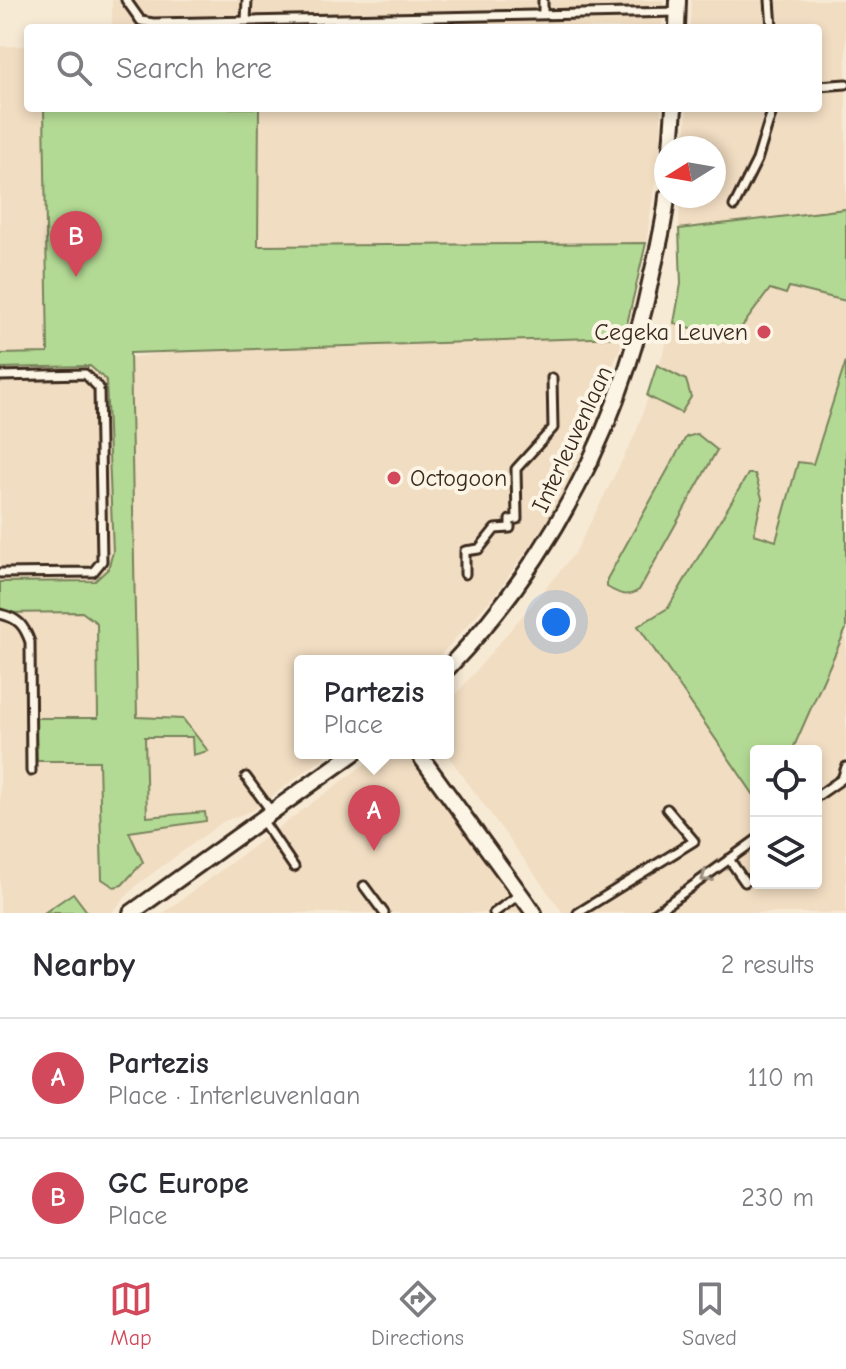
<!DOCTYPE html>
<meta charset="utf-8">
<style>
body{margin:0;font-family:"Comic Neue",sans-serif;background:#f7f7f7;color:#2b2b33}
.controls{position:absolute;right:24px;bottom:24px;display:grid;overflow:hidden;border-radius:8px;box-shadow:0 4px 12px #0003}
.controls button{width:72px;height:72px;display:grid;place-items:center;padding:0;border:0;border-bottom:2px solid #e1e1e2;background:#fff;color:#2b2b33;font:40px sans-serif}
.compass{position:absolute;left:654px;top:136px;width:72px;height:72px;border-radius:50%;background:#fff;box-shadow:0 4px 12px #0003;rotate:259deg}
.you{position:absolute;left:556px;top:622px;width:28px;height:28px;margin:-20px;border:6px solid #fff;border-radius:50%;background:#1a73e8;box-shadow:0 0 0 12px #1a73e833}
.badge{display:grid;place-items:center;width:52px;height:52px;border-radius:50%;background:#d1495b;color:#fff;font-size:26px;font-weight:700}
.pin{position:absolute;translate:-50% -66px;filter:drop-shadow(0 2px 4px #0008)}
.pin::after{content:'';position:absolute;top:42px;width:28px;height:24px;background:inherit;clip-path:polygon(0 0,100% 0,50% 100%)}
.popup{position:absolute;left:294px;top:655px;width:160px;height:104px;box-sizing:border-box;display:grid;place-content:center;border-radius:8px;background:#fff;filter:drop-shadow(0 2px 6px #0005);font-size:26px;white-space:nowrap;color:#7c7c81}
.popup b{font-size:30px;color:#2b2b33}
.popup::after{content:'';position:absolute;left:50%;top:100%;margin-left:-16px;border:16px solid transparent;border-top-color:#fff}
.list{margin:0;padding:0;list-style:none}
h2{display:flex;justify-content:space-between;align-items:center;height:104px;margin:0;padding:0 32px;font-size:34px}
h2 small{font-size:26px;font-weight:400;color:#7c7c81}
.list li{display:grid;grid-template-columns:52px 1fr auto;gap:24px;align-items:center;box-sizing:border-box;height:120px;padding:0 32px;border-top:2px solid #e1e1e2}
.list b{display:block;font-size:30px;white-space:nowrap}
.list p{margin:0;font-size:26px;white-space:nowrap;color:#7c7c81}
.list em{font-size:26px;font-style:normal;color:#7c7c81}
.icon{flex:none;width:44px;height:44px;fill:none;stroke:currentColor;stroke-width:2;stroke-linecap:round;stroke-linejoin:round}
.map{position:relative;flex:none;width:846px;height:913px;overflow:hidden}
.search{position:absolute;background:#fff;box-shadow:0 4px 12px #0003;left:24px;right:24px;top:24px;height:88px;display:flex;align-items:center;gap:20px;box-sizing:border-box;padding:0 28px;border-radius:8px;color:#7c7c81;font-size:30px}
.sheet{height:344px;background:#fff}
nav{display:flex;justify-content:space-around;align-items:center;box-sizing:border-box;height:112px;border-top:2px solid #e1e1e2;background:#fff;font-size:22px;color:#7c7c81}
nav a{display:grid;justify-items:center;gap:4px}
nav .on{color:#d1495b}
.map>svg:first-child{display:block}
.built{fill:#f1ddc2;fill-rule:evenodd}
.green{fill:#b3da95;stroke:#77825a;stroke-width:2}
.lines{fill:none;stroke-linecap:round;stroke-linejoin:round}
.lane-casing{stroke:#3b2a1e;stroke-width:13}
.street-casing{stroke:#3b2a1e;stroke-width:20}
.lane{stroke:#fcf5e5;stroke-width:7}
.street{stroke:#fcf5e5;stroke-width:14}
.oneway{stroke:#9c9082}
.poi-dot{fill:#d1495b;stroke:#fcf5e5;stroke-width:3}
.labels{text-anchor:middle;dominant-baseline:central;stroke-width:8;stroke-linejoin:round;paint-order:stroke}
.poi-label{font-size:24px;fill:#3b2a1e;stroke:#fcf5e5;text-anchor:end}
.street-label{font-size:24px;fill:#3b2a1e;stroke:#fcf5e5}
</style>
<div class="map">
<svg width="846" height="913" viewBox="0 0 846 913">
<rect width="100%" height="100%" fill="#f7ead5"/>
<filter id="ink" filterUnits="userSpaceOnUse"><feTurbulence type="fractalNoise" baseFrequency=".0125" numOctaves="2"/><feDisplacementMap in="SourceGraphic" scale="16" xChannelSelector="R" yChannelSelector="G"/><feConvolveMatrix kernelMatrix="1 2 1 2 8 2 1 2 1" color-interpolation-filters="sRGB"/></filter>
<g filter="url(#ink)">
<path class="built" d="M 112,0 L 663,0 L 662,28 L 112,28 Z
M 691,0 L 846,0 L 846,209 L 679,229 L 680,196 L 714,196 L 714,148 L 685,148 L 687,108 L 818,108 L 818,28 L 690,28 Z
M 0,46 L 28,46 L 28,108 L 44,108 L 48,354 L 0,354 Z
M 259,108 L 661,108 L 661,144 L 646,243 L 257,246 Z
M 846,258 L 846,913 L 563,913 L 446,753 L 448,704 L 575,553 L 635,435 L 673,324 L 681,284 ZM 756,751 L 816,751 L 816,883 L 756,883 Z
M 624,337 L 569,481 L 540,532 L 495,595 L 435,661 L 300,661 L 300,753 L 330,753 L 252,811 L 224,821 L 138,884 L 111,913 L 0,913 L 0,598 L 121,596 L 117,359 L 170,352 Z
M 90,366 L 106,380 L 113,552 L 108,569 L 95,581 L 0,582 L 0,368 Z
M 380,753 L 418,753 L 534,913 L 163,913 Z"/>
<path class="green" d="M 44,108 L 259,108 L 258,246 L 646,243 L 624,337 L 130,353 L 137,717 L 183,719 L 208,751 L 193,755 L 192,737 L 145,737 L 147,817 L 205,812 L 206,821 L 129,832 L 143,862 L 122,885 L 114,887 L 102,879 L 99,761 L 37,761 L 35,718 L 98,718 L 97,623 L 82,612 L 0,613 L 0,582 L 95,581 L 108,569 L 113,552 L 106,380 L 90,366 L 0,368 L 0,354 L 48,353 Z
M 846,209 L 846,301 L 789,287 L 786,294 L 770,289 L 741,328 L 736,341 L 674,323 L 681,284 L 679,229 Z
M 846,361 L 846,629 L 792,751 L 756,751 L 756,798 L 638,626 L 668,608 L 748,474 L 755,474 L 762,498 L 754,534 L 776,541 L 798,462 L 813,464 Z
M 657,365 L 686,380 L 691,397 L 681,413 L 647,396 Z
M 697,434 L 717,450 L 639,590 C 627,598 619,594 607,587 L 607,579 L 686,437 Z
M 73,893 L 88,913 L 44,913 Z"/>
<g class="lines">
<g class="lane-casing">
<path id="lane" d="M 126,0 L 141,21 L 153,23 L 678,12
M 543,0 L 543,14
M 770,0 L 772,28
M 246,21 L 247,0
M 818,86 L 846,84
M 734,206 L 757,160 L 773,108
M 0,376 L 85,374 L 99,388 L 102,561 L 93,572 L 0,573
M 465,574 L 465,551 L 479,549 L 495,529 L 510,528 L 510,520 L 517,519 L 516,469 L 553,428 L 552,378
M 0,614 C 18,618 24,625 30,642 L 31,771
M 246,777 L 271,811
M 816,797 L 842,779 L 846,767
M 262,820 L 294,867
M 729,859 L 745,882
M 364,886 L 384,913
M 494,913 L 520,894
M 578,913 L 694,841 L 667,809
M 655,913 L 756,840"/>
</g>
<g class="street-casing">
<path id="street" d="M 677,28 L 678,0
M 671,148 L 674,108
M 448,668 C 554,556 621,425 652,274 C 658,248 665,222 667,196
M 418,753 L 534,913
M 131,913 L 354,753"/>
</g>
<use href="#lane" class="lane"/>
<use href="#street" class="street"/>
</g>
<defs><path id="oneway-chevron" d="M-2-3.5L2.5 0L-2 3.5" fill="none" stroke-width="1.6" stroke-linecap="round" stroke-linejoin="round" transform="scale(2)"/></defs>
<use class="oneway" href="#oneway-chevron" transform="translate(706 877) rotate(144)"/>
</g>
<g class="poi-dot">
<circle cx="764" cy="332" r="8"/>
<circle cx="394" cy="478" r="8"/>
</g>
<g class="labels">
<g class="poi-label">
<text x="748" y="332">Cegeka Leuven</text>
<text x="410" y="478" text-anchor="start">Octogoon</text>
</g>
<g class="street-label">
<text transform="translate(572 439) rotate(-65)">Interleuvenlaan</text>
</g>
</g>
</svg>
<div class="controls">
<button><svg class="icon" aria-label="locate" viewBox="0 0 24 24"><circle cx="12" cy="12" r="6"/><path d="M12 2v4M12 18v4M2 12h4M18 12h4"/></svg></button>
<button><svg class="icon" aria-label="layers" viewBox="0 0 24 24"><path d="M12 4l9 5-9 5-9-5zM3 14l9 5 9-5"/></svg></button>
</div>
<svg class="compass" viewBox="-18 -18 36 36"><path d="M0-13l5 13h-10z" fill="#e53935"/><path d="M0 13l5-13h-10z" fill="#7c7c81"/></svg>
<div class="you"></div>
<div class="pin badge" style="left:374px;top:851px">A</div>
<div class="popup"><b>Partezis</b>Place</div>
<div class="pin badge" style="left:76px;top:277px">B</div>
<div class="search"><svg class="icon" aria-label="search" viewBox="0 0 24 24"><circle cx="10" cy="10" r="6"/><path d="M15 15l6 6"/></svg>Search here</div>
</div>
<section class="sheet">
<h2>Nearby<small>2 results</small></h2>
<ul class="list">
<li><span class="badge">A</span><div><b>Partezis</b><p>Place · Interleuvenlaan</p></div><em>110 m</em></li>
<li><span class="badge">B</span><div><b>GC Europe</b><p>Place</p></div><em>230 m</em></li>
</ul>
</section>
<nav>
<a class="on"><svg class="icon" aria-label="map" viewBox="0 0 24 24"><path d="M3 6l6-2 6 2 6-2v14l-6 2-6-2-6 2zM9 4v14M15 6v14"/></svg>Map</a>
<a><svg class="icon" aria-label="directions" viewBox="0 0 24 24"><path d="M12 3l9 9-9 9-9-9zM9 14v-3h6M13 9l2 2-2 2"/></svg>Directions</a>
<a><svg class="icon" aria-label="saved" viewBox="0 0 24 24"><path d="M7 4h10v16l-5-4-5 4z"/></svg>Saved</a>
</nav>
